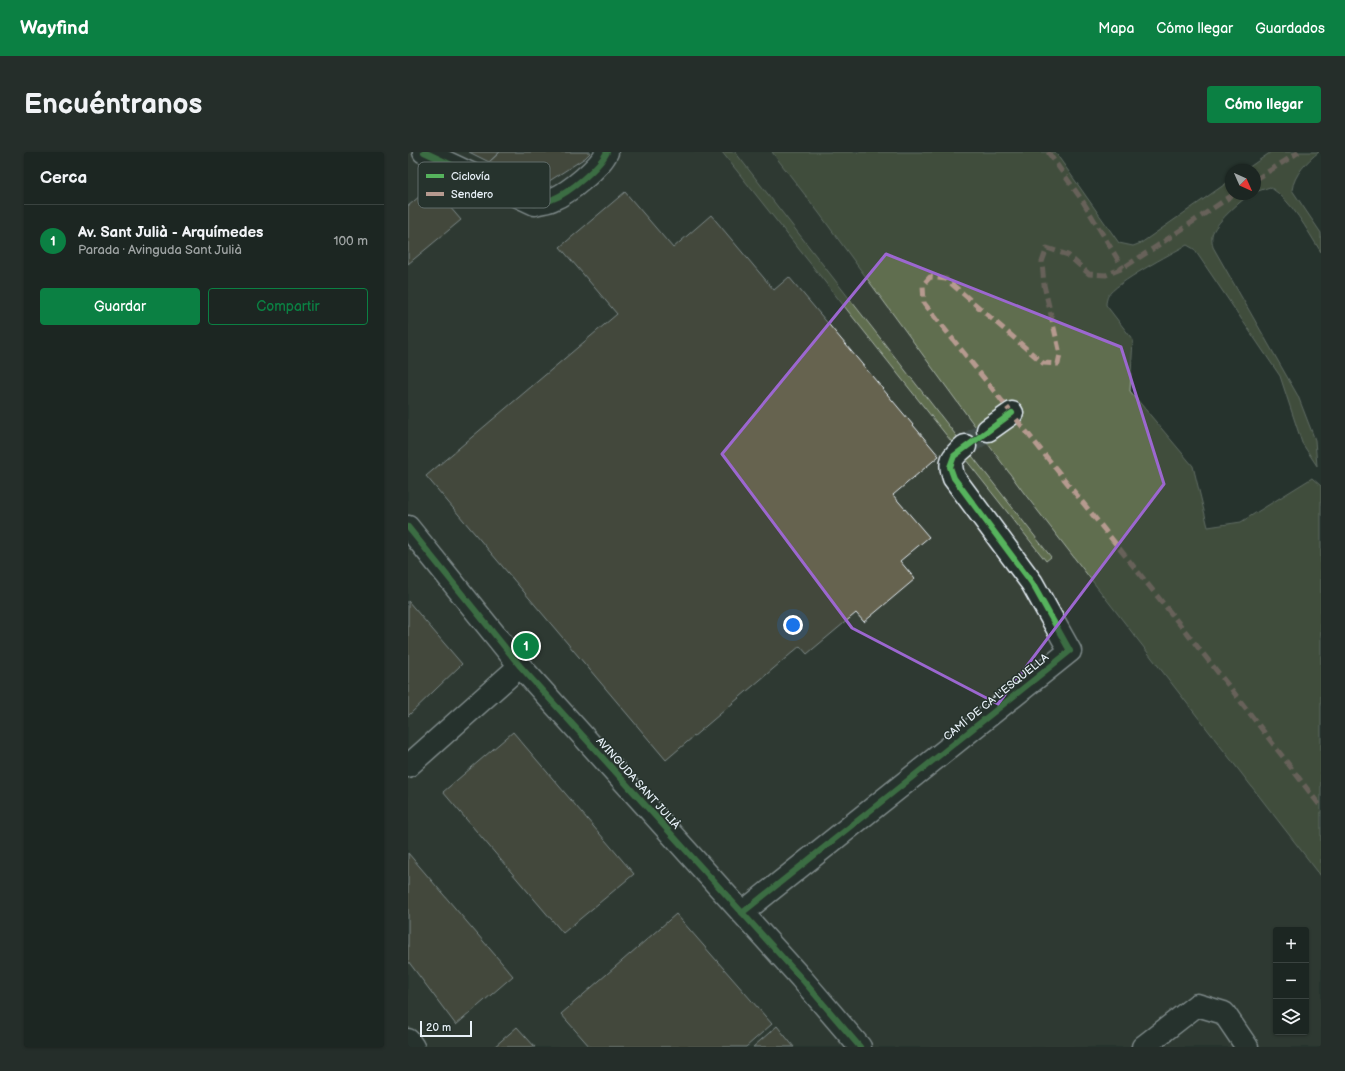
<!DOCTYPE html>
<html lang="es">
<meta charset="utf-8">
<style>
body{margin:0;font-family:"Balsamiq Sans",sans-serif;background:#252e2a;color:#f1f3f6}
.controls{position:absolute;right:12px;bottom:12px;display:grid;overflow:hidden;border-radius:4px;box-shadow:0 1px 3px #0004}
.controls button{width:36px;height:36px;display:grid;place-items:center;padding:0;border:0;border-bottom:1px solid #3a4340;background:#1c2622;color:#f1f3f6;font:20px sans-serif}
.compass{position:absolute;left:817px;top:12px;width:36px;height:36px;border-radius:50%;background:#1c2622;box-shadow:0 1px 3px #0004;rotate:135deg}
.scale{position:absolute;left:12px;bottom:10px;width:52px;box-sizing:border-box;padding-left:4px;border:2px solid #e8f1f8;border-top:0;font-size:11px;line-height:14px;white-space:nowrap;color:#e8f1f8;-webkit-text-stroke:3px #26332d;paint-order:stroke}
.you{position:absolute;left:385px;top:473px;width:14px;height:14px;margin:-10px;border:3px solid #fff;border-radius:50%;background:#1a73e8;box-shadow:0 0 0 6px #1a73e833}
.badge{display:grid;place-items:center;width:26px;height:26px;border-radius:50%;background:#0b8043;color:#fff;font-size:13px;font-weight:700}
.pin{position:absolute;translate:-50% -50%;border:2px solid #fff;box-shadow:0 1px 4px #0006}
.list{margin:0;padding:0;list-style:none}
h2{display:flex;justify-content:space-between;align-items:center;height:52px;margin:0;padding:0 16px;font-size:17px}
h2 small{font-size:13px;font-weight:400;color:#a0a5a5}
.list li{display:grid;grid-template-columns:26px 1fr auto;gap:12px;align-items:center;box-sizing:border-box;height:72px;padding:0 16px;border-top:1px solid #3a4340}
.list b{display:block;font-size:15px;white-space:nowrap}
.list p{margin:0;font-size:13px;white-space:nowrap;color:#a0a5a5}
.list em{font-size:13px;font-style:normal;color:#a0a5a5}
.actions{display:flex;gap:8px;padding:12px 16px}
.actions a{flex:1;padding:9px 0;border:1px solid #0b8043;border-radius:4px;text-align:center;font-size:14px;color:#0b8043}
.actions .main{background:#0b8043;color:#fff}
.icon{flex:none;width:22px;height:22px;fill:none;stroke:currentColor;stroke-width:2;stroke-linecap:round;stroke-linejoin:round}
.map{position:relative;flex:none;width:913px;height:895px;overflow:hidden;border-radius:4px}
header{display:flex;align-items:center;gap:24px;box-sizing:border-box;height:56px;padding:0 20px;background:#0b8043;color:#fff}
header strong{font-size:19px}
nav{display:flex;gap:22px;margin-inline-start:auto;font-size:14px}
.intro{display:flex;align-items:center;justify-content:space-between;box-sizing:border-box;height:96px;padding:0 24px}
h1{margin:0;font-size:28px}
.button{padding:10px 18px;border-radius:4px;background:#0b8043;color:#fff;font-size:14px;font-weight:700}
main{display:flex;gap:24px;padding:0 24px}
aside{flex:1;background:#1c2622;border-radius:4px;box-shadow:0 1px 3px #0004}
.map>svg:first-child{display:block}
.built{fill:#394238;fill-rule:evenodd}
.green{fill:#616e50;stroke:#a4b0a4}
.building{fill:#666450;stroke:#e8f1f8}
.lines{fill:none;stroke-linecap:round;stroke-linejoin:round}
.minor-tunnel{stroke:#43504b;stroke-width:22;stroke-dasharray:22 11;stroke-linecap:butt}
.minor-casing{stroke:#e8f1f8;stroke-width:25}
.minor{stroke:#26332d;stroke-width:22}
.quiet{stroke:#b69a8f;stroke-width:5;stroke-dasharray:10 5;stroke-linecap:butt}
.cycleway-casing{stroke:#26332d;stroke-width:8}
.cycleway{stroke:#56b35d;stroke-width:6}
.marked{fill:none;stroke:#9c67d0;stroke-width:3;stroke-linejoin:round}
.labels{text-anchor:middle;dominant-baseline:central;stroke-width:3;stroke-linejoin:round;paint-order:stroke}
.street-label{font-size:11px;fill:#e8f1f8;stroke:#26332d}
.key{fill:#26332d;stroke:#606c6a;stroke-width:1}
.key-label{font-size:11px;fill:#e8f1f8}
</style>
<header>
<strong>Wayfind</strong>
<nav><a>Mapa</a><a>Cómo llegar</a><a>Guardados</a></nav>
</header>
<div class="intro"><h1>Encuéntranos</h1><a class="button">Cómo llegar</a></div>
<main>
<aside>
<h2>Cerca<small></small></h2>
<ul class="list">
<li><span class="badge">1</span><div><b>Av. Sant Julià - Arquímedes</b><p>Parada · Avinguda Sant Julià</p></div><em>100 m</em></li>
</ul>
<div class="actions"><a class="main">Guardar</a><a>Compartir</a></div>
</aside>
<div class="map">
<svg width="913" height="895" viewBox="0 0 913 895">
<rect width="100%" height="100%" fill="#26332d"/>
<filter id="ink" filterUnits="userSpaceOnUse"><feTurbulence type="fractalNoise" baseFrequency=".025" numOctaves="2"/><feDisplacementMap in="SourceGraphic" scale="8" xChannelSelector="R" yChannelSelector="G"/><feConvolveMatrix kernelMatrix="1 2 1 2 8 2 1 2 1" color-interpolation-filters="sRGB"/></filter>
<g filter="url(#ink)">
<path class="built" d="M 0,0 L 314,0 L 638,408 L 643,405 L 327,0 L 364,0 L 411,61 L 616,341 L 913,724 L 913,895 L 0,895 ZM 868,778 L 898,778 L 898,880 L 868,880 Z"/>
<path class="green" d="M 314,0 L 327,0 L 643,405 L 638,409 Z
M 364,0 L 647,0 L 711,91 L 725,94 L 733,91 L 823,28 L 823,42 L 843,42 C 833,48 810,69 805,80 C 803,85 804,90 805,95 L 890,244 L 907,288 L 909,314 L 894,291 L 872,224 L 786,97 L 779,93 C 764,101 707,131 700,144 C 699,146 698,150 698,153 L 725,188 L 722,239 L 785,314 L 800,375 L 833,370 L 904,326 L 913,334 L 913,724 L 616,341 L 411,61 Z
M 863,0 L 911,0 C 899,9 886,23 884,38 L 913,81 L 913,100 C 898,77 885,50 862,35 L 847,40 L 847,18 L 837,18 Z"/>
<path class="building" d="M 61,0 L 92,0 L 81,10 Z
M 92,0 L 183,0 L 177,6 L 132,35 L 81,10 Z
M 24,34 L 53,68 L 0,112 L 0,54 Z
M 217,40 L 265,96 L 303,63 L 366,138 L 381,125 L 531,304 L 485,343 L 521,385 L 492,409 L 507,427 L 456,470 L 448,461 L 399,502 L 392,494 L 258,608 L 18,324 L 209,162 L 152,95 Z
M 0,449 L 54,512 L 0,564 Z
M 105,580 L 226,722 L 155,781 L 35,640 Z
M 0,701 L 105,824 L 48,873 L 0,809 Z
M 268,762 L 364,872 L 338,895 L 182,895 L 153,862 Z
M 369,874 L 386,895 L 345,895 Z
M 109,875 L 127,895 L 86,895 Z"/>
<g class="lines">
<path class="minor-tunnel" d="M 557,294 L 580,278"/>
<g class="minor-casing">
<path id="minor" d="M 16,0 L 127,52 C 133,50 140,50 145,47 C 161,41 192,15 199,0
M 580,278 L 604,261
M 0,375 L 112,514 L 393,826 L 452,895
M 0,614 L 112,514
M 334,761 L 662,499 L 624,431 L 546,326 C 540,309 544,305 557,294
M 0,888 L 5,895
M 735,895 L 789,853 L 816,861 L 839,895"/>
</g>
<use href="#minor" class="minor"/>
<path class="quiet" d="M 640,0 L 674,48 L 715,116
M 847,28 L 891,0
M 826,42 L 749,94 L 715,116 L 698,123 L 681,122 L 660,103 L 639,96 L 634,110 L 636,133 L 652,202 L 650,212 L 635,211 L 538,127 L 522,125 L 515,133 L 516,151 L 824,538 L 913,655"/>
<g class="cycleway-casing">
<path id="cycleway" d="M 16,0 L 127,52 C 133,50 140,50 145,47 C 161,41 192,15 199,0
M 0,375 L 112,514 L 393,826 L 452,895
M 334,761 L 662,499 L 624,431 L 546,326 L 542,315 L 546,304 L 604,261"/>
</g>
<use href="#cycleway" class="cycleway"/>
</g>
</g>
<path d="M0 0H913V895H0ZM 478,102 L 713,195 L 756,332 L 590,552 L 444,476 L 314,302 Z" fill="#26332d" fill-opacity=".55" fill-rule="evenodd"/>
<path class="marked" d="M 478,102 L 713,195 L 756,332 L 590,552 L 444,476 L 314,302 Z"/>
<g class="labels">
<g class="street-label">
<text transform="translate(588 545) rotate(-39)">CAMÍ DE CA L'ESQUELLA</text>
<text transform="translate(230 631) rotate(48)">AVINGUDA SANT JULIÀ</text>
</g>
</g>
<rect x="10" y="10" width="132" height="46" rx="6" class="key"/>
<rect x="18" y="22" width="18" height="4" fill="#56b35d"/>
<rect x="18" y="40" width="18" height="4" fill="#b69a8f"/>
<g class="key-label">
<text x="43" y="28">Ciclovía</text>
<text x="43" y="46">Sendero</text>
</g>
</svg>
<div class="controls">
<button>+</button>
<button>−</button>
<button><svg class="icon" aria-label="layers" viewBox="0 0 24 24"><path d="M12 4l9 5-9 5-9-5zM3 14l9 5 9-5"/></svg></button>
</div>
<svg class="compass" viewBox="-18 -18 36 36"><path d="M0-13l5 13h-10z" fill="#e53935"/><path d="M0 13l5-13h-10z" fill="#a0a5a5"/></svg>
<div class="scale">20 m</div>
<div class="you"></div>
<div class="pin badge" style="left:118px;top:494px">1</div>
</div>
</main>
